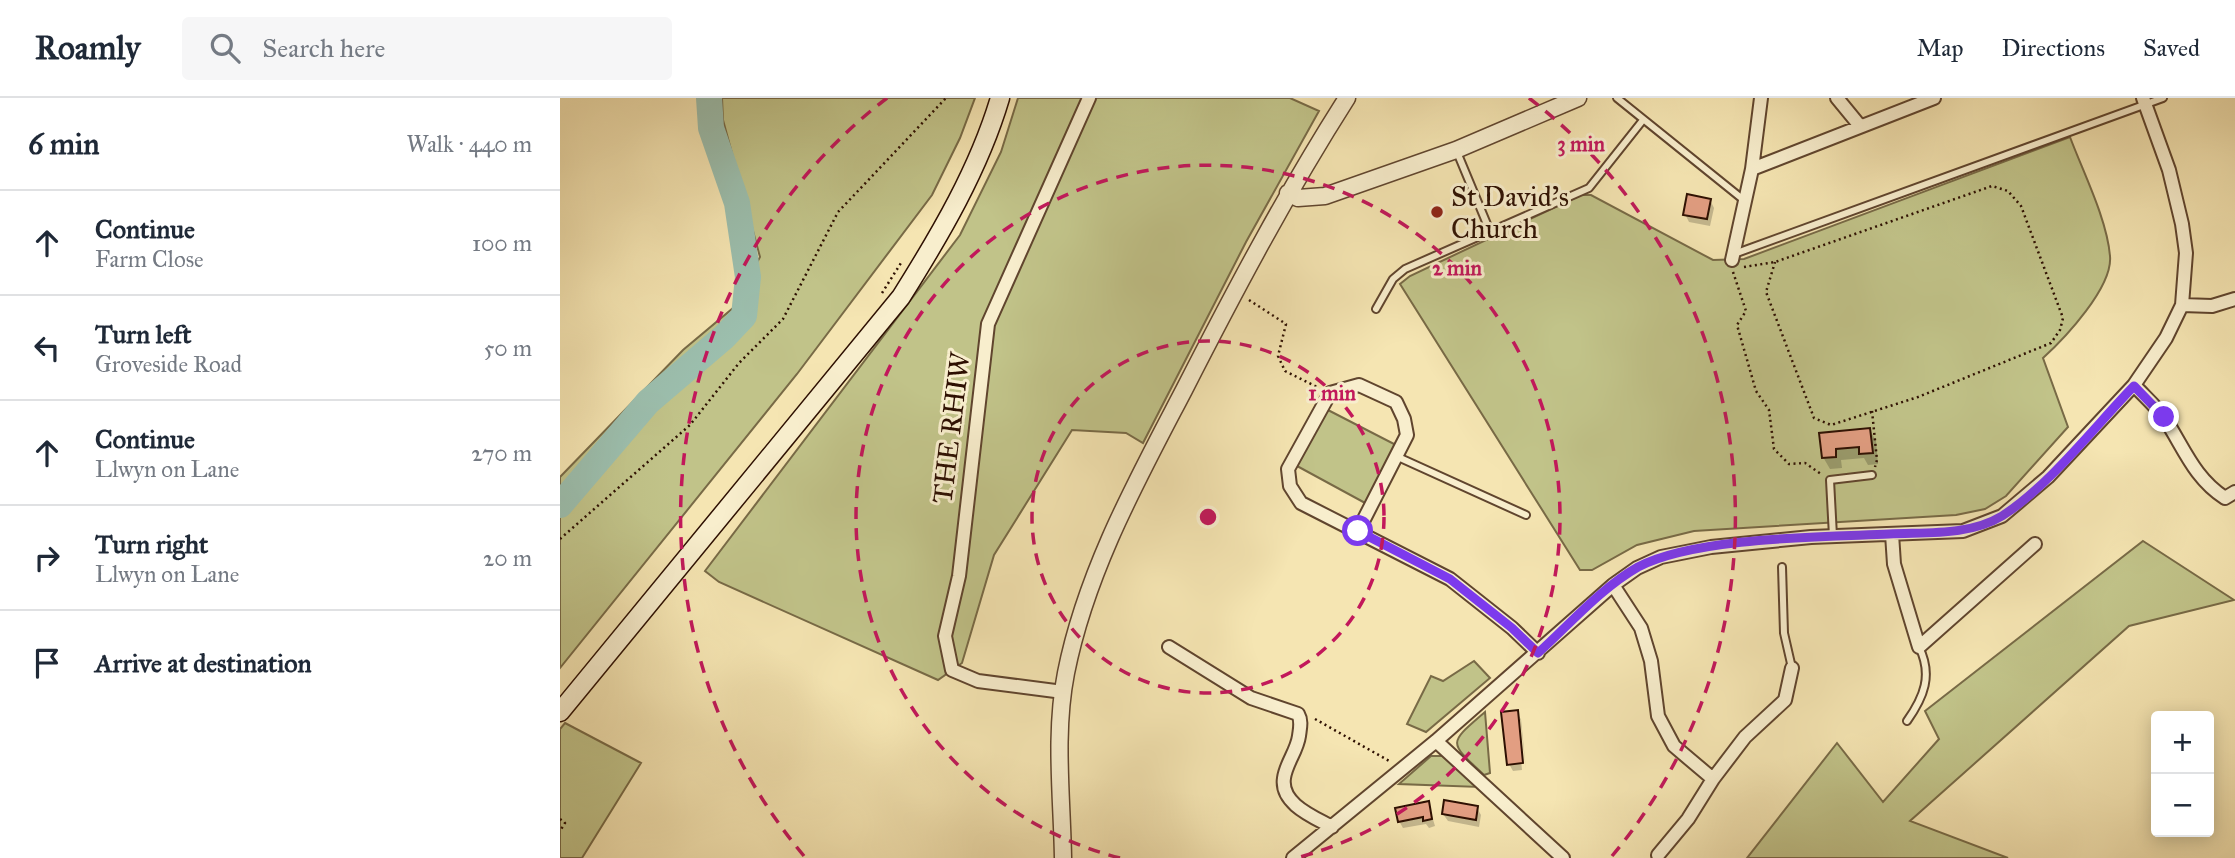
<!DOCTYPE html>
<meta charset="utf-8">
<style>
body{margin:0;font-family:"IM FELL Great Primer",serif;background:#f6f6f7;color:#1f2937}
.controls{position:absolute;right:21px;bottom:21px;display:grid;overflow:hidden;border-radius:7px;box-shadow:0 4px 18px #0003}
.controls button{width:63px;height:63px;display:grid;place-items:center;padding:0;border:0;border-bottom:2px solid #e0e1e3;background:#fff;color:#1f2937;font:35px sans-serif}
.stop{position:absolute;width:21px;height:21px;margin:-16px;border:5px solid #7c3aed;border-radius:50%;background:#fff}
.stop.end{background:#7c3aed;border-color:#fff;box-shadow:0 2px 7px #0008}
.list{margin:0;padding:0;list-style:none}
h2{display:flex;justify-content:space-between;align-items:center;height:91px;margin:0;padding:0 28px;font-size:30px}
h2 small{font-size:23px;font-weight:400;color:#747a83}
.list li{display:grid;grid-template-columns:46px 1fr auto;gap:21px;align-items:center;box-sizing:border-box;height:105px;padding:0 28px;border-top:2px solid #e0e1e3}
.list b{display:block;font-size:26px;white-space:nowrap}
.list p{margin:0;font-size:23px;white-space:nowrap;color:#747a83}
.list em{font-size:23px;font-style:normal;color:#747a83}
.icon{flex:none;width:38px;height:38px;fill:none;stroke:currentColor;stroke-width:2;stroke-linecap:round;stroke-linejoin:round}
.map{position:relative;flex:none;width:1675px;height:760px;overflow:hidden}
header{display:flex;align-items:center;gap:42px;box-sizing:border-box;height:98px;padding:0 35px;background:#fff;border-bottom:2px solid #e0e1e3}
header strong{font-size:33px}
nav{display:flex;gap:38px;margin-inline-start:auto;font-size:24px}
.search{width:490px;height:63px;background:#f6f6f7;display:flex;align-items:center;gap:18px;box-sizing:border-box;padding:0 24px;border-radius:7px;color:#747a83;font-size:26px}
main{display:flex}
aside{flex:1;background:#fff}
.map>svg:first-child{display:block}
.green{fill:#c1c389;stroke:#786a46;stroke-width:2}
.shadow{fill:#0003}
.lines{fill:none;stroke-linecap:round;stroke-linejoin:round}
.river{stroke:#9cbfae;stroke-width:26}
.building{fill:#e29e82;stroke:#2e1002;stroke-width:2}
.service-casing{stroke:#60452e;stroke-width:10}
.minor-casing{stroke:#60452e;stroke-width:16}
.tertiary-casing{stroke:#60452e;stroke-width:19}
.secondary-casing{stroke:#2e1002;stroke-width:21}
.path{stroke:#2e1002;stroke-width:2.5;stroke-dasharray:2 3.5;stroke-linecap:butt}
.service{stroke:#f8eecd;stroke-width:6}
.minor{stroke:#f8eecd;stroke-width:12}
.tertiary{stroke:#f8eecd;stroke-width:16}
.secondary{stroke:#f8eecd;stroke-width:18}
.route{stroke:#7c3aed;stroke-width:9}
.ring{fill:none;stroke:#c2185b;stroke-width:3.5;stroke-dasharray:12 9}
.poi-dot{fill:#8f2418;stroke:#f8eecd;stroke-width:2.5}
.labels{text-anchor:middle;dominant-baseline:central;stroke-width:6;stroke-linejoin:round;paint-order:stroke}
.poi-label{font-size:28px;fill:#2e1002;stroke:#f8eecd;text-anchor:start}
.street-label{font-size:28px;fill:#2e1002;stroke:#f8eecd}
.centre{fill:#c2185b;stroke:#f8eecd;stroke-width:3.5}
.ring-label{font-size:21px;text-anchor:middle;font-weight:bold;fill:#c2185b;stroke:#f8eecd;stroke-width:6;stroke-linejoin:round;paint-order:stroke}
</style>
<header>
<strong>Roamly</strong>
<div class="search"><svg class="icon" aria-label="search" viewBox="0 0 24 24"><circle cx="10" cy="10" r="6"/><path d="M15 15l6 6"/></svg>Search here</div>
<nav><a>Map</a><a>Directions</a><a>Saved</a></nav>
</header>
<main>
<aside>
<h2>6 min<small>Walk · 440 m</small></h2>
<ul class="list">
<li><svg class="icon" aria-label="ahead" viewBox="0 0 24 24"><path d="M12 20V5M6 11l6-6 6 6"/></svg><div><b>Continue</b><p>Farm Close</p></div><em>100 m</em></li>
<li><svg class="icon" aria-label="left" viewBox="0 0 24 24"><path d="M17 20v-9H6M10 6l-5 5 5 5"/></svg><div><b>Turn left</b><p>Groveside Road</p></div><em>50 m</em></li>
<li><svg class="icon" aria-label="ahead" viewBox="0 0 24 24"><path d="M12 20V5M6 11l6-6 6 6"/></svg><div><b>Continue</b><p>Llwyn on Lane</p></div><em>270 m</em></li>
<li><svg class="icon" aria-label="right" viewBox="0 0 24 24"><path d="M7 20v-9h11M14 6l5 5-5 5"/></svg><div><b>Turn right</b><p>Llwyn on Lane</p></div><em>20 m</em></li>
<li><svg class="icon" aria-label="arrive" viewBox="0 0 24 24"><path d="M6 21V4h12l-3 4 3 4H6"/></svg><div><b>Arrive at destination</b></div></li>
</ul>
</aside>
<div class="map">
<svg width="1675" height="760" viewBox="0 0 1675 760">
<rect width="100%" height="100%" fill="#f5e5b2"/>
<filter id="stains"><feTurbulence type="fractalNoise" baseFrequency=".00286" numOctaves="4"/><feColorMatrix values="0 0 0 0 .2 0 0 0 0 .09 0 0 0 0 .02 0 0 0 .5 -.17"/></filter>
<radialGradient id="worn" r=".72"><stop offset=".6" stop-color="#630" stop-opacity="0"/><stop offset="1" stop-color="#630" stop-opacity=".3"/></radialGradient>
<path class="green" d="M 162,0 L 415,0 L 400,40 L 372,97 L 237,276 L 0,570 L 0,379 L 123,252 L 173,210 L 200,159 L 163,22 Z
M 458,0 L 730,0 L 759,13 L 686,144 L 583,345 L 566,335 L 512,332 L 434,457 L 402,565 L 378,582 L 159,484 L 145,473 L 400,137 L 441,54 Z
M 1510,39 C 1523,74 1547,121 1550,158 C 1553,189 1505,240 1483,260 L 1508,329 L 1446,398 L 1425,411 L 1396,417 L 1134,433 L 1077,447 L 1032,472 L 1020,472 L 840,186 L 850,178 L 1021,97 L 1031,97 L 1153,162 L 1184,161 Z
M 766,311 L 836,347 L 807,406 L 737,368 Z
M 1583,443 L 1674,502 L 1569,528 L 1350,723 L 1448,760 L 1187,760 L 1277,645 L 1323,704 L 1379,641 L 1365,613 Z
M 914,563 L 930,580 L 866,634 L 847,626 L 871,578 L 883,583 Z
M 925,614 L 930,675 L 924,677 C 888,643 888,646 925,614 Z
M 5,625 L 81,665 L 22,760 L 0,760 L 0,631 Z
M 871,658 L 883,658 L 919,689 L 839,686 Z"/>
<path class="shadow" d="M 1150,102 L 1154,110 L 1150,128 L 1129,124 L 1125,116 Z
M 1310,332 L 1316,343 L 1318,366 L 1308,367 L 1304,360 L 1281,362 L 1282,370 L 1270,371 L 1263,359 L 1261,336 Z
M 957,614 L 960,620 L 957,620 L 962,672 L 953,673 L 949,666 Z
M 960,620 L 961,621 L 966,672 Z
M 868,705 L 875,728 L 869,730 L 866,726 L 843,730 L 839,723 Z
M 917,710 L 921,717 L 919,729 L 888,723 L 883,716 Z"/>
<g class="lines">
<path class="river" d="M 0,407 L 88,304 L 164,239 L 184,218 L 188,179 L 177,105 L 151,30 L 149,0"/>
</g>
<path class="building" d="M 1127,96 L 1151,101 L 1147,121 L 1123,117 Z
M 1310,330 L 1313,355 L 1299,356 L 1299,349 L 1276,351 L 1276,359 L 1262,360 L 1259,335 Z
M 958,612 L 963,665 L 947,667 L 941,614 Z
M 884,702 L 918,708 L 916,722 L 882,716 Z
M 869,703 L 872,721 L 863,723 L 863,719 L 838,724 L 835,710 Z"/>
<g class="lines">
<g class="service-casing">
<path id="service" d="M 1057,0 L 1185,103
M 897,54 L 929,131
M 1174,156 L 1603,0
M 816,211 L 833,181 L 845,171 L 1029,90 L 1083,22
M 838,359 L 966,417
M 1273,438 L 1270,382 L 1312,377
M 1222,469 L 1224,535 L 1232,570
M 1347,623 C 1364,599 1373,577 1359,549"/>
</g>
<g class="minor-casing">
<path id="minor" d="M 1277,0 L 1300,28
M 1192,71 L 1374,0
M 1172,162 L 1192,71 L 1201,0
M 1622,207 L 1652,208 L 1675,201
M 1574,287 C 1584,298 1597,309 1605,321 C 1624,350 1634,380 1665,400 L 1675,394
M 798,433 L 847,337 L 844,321 L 836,304 L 799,287 L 770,295 L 728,371 L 730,388 L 741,405 L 890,481 L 952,530 L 978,555
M 1332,436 L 1334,466 L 1359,549 L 1475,446
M 1053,487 L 1081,530 L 1091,563 L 1098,618 L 1114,648 L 1153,681 L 1185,639 L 1225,602 L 1232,570
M 609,549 L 691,600 L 738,616 C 742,623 740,630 739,638 C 737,653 726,665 724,680 C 720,706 754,719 772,729
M 503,594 L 418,583 L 392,572 L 385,538 L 399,478 L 428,226 L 529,0
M 876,643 L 1003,760
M 1098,757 L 1128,721 L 1153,681
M 733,760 L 876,643 L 1053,487 L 1077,470 L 1101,459 L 1151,449 L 1251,439 L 1403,433 L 1442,418 L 1488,379 L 1574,287 L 1606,240 L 1622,207 L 1626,155 L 1622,126 L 1609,72 L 1583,0"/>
</g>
<g class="tertiary-casing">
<path id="tertiary" d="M 728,95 L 738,100 L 765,98 L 896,52 L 1018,0
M 503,760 C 502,699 494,636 506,575 C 526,474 577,382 624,292 C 675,192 727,94 787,0"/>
</g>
<g class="secondary-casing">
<path id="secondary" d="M 0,614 L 341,199 C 380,137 419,71 440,0"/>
</g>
<path class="path" d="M 1184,169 L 1215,164 L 1432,88 L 1448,93 L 1461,108 L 1503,220 L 1500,232 L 1491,245 L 1358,299 L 1271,327 L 1254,320 L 1206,194 L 1215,164
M 1173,174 L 1186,213 L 1177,227 L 1196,293 L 1209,312 L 1214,351 L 1229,366 L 1245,365 L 1261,376
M 322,195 L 341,165
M 689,202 L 726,226 L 718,258 L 725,273 L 757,289
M 1312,313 L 1317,362 L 1315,369
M 0,441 L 130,327 L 179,265 L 223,221 L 278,114 L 386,0
M 755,621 L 831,664
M 0,721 L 5,725 L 0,733"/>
<use href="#service" class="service"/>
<use href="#minor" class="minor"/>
<use href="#tertiary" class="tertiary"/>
<use href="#secondary" class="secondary"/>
</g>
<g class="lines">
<path class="route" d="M 798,433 L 890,481 L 952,530 L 978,555 C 1009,527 1041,490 1078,469 C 1135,439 1262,439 1329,436 C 1366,434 1409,438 1442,418 C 1488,389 1536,327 1574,288 L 1604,319"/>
</g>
<g class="ring">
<circle cx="648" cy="419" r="176"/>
<path d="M560 760A352 352 0 1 1 736 760"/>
<path d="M244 758A528 528 0 0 1 327 0M969 0A528 528 0 0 1 1052 758"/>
</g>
<circle class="poi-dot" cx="877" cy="114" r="7"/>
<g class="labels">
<g class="poi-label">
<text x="891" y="98">St David's<tspan x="891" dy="32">Church</tspan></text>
</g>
<g class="street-label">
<text transform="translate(391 330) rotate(-83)">THE RHIW</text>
</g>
</g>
<circle cx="648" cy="419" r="10" class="centre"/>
<g class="ring-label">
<text x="1021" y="53">3 min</text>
<text x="897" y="177">2 min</text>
<text x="772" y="302">1 min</text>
</g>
<rect width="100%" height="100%" filter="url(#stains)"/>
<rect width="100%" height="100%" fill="url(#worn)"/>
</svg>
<div class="controls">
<button>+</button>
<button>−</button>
</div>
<div class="stop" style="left:798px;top:433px"></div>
<div class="stop end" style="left:1604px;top:319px"></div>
</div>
</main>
